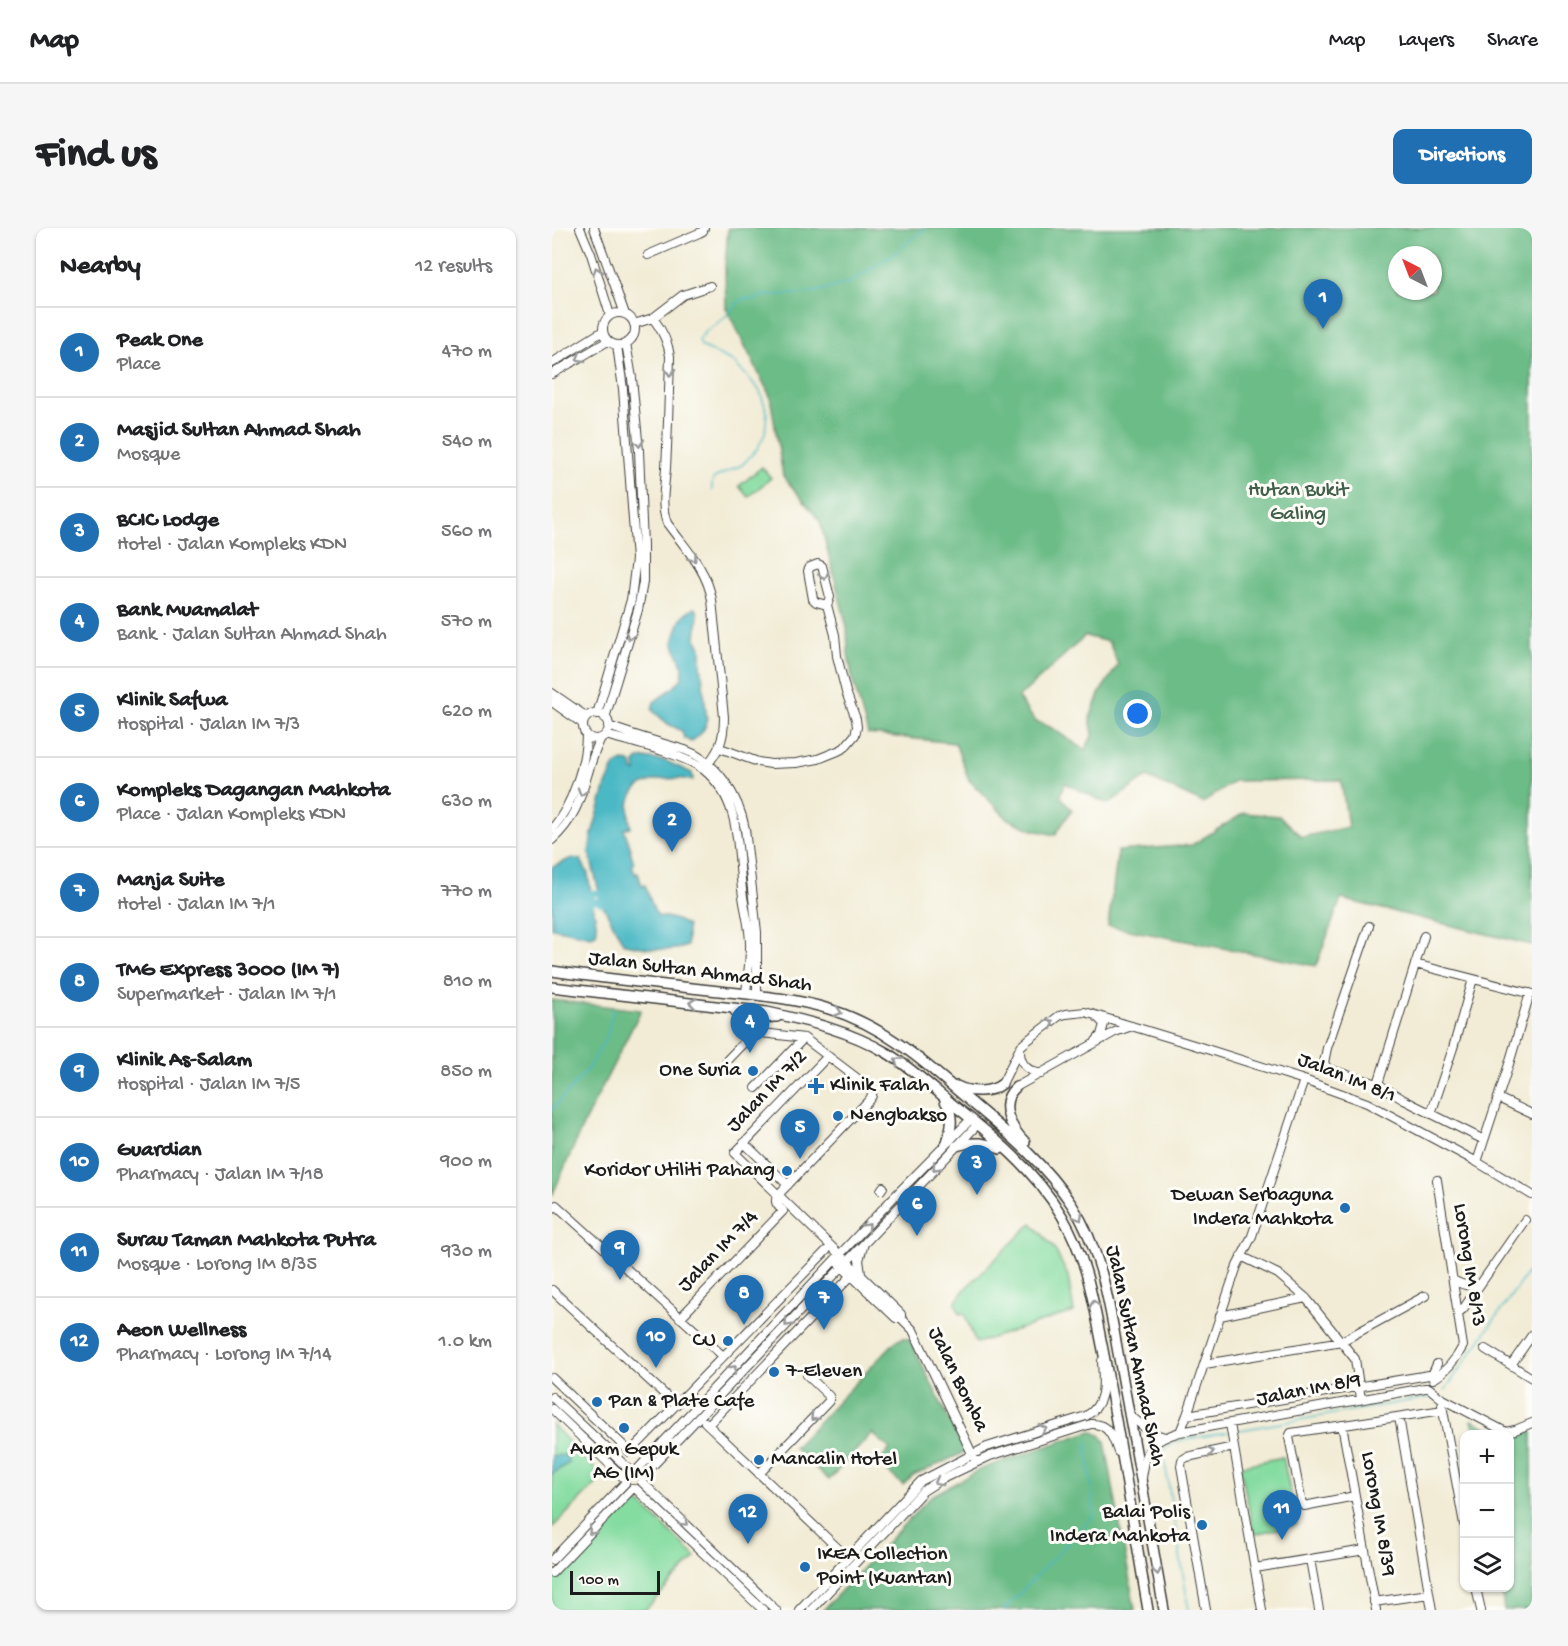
<!DOCTYPE html>
<meta charset="utf-8">
<style>
body{margin:0;font-family:"Gochi Hand",sans-serif;background:#f6f6f6;color:#202124}
.controls{position:absolute;right:18px;bottom:18px;display:grid;overflow:hidden;border-radius:12px;box-shadow:0 2px 4px #0004}
.controls button{width:54px;height:54px;display:grid;place-items:center;padding:0;border:0;border-bottom:2px solid #e0e0e0;background:#fff;color:#202124;font:30px sans-serif}
.compass{position:absolute;left:836px;top:18px;width:54px;height:54px;border-radius:50%;background:#fff;box-shadow:0 2px 4px #0004;rotate:318deg}
.scale{position:absolute;left:18px;bottom:15px;width:90px;box-sizing:border-box;padding-left:6px;border:3px solid #1c1c1c;border-top:0;font-size:16px;line-height:21px;white-space:nowrap;color:#1c1c1c;-webkit-text-stroke:4px #fdfcf7;paint-order:stroke}
.you{position:absolute;left:586px;top:486px;width:21px;height:21px;margin:-15px;border:4px solid #fff;border-radius:50%;background:#1a73e8;box-shadow:0 0 0 9px #1a73e833}
.badge{display:grid;place-items:center;width:39px;height:39px;border-radius:50%;background:#1f6fb2;color:#fff;font-size:20px;font-weight:700}
.pin{position:absolute;translate:-50% -50px;filter:drop-shadow(0 2px 3px #0008)}
.pin::after{content:'';position:absolute;top:32px;width:21px;height:18px;background:inherit;clip-path:polygon(0 0,100% 0,50% 100%)}
.list{margin:0;padding:0;list-style:none}
h2{display:flex;justify-content:space-between;align-items:center;height:78px;margin:0;padding:0 24px;font-size:26px}
h2 small{font-size:20px;font-weight:400;color:#757577}
.list li{display:grid;grid-template-columns:39px 1fr auto;gap:18px;align-items:center;box-sizing:border-box;height:90px;padding:0 24px;border-top:2px solid #e0e0e0}
.list b{display:block;font-size:22px;white-space:nowrap}
.list p{margin:0;font-size:20px;white-space:nowrap;color:#757577}
.list em{font-size:20px;font-style:normal;color:#757577}
.icon{flex:none;width:33px;height:33px;fill:none;stroke:currentColor;stroke-width:2;stroke-linecap:round;stroke-linejoin:round}
.map{position:relative;flex:none;width:980px;height:1382px;overflow:hidden;border-radius:12px}
header{display:flex;align-items:center;gap:36px;box-sizing:border-box;height:84px;padding:0 30px;background:#fff;border-bottom:2px solid #e0e0e0}
header strong{font-size:28px}
nav{display:flex;gap:33px;margin-inline-start:auto;font-size:21px}
.intro{display:flex;align-items:center;justify-content:space-between;box-sizing:border-box;height:144px;padding:0 36px}
h1{margin:0;font-size:42px}
.button{padding:15px 27px;border-radius:12px;background:#1f6fb2;color:#fff;font-size:21px;font-weight:700}
main{display:flex;gap:36px;padding:0 36px}
aside{flex:1;background:#fff;border-radius:12px;box-shadow:0 2px 4px #0004}
.map>svg:first-child{display:block}
.green{fill:#85dca1;stroke:#507c5e;stroke-width:1.5}
.forest{fill:#6cbc87;stroke:#446c52;stroke-width:1.5;fill-rule:evenodd}
.water{fill:#4bb9c5;stroke:#346a70;stroke-width:1.5}
.lines{fill:none;stroke-linecap:round;stroke-linejoin:round}
.stream{stroke:#4bb9c5;stroke-width:1.5}
.canal{stroke:#4bb9c5;stroke-width:6}
.minor-casing{stroke:#3c3b38;stroke-width:10}
.major-casing{stroke:#3c3b38;stroke-width:12}
.minor{stroke:#fff;stroke-width:8}
.major{stroke:#fff;stroke-width:9}
.oneway{stroke:#999}
.poi-dot{fill:#1f6fb2;stroke:#fdfcf7;stroke-width:2}
.labels{text-anchor:middle;dominant-baseline:central;stroke-width:6;stroke-linejoin:round;paint-order:stroke}
.park-label{font-size:21px;fill:#415f4b;stroke:#fdfcf7}
.street-label{font-size:21px;fill:#1c1c1c;stroke:#fdfcf7}
.poi-label{font-size:21px;fill:#1c1c1c;stroke:#fdfcf7;text-anchor:start}
</style>
<header>
<strong>Map</strong>
<nav><a>Map</a><a>Layers</a><a>Share</a></nav>
</header>
<div class="intro"><h1>Find us</h1><a class="button">Directions</a></div>
<main>
<aside>
<h2>Nearby<small>12 results</small></h2>
<ul class="list">
<li><span class="badge">1</span><div><b>Peak One</b><p>Place</p></div><em>470 m</em></li>
<li><span class="badge">2</span><div><b>Masjid Sultan Ahmad Shah</b><p>Mosque</p></div><em>540 m</em></li>
<li><span class="badge">3</span><div><b>BCIC Lodge</b><p>Hotel · Jalan Kompleks KDN</p></div><em>560 m</em></li>
<li><span class="badge">4</span><div><b>Bank Muamalat</b><p>Bank · Jalan Sultan Ahmad Shah</p></div><em>570 m</em></li>
<li><span class="badge">5</span><div><b>Klinik Safwa</b><p>Hospital · Jalan IM 7/3</p></div><em>620 m</em></li>
<li><span class="badge">6</span><div><b>Kompleks Dagangan Mahkota</b><p>Place · Jalan Kompleks KDN</p></div><em>630 m</em></li>
<li><span class="badge">7</span><div><b>Manja Suite</b><p>Hotel · Jalan IM 7/1</p></div><em>770 m</em></li>
<li><span class="badge">8</span><div><b>TMG Express 3000 (IM 7)</b><p>Supermarket · Jalan IM 7/1</p></div><em>810 m</em></li>
<li><span class="badge">9</span><div><b>Klinik As-Salam</b><p>Hospital · Jalan IM 7/5</p></div><em>850 m</em></li>
<li><span class="badge">10</span><div><b>Guardian</b><p>Pharmacy · Jalan IM 7/18</p></div><em>900 m</em></li>
<li><span class="badge">11</span><div><b>Surau Taman Mahkota Putra</b><p>Mosque · Lorong IM 8/35</p></div><em>930 m</em></li>
<li><span class="badge">12</span><div><b>Aeon Wellness</b><p>Pharmacy · Lorong IM 7/14</p></div><em>1.0 km</em></li>
</ul>
</aside>
<div class="map">
<svg width="980" height="1382" viewBox="0 0 980 1382">
<rect width="100%" height="100%" fill="#fdfcf7"/>
<filter id="ink" filterUnits="userSpaceOnUse"><feTurbulence type="fractalNoise" baseFrequency=".0167" numOctaves="2"/><feDisplacementMap in="SourceGraphic" scale="12" xChannelSelector="R" yChannelSelector="G"/><feConvolveMatrix kernelMatrix="1 2 1 2 8 2 1 2 1" color-interpolation-filters="sRGB"/></filter>
<filter id="wash" filterUnits="userSpaceOnUse"><feTurbulence type="fractalNoise" baseFrequency=".008" numOctaves="4" result="noise"/><feDisplacementMap in="SourceGraphic" scale="24" xChannelSelector="R" yChannelSelector="G"/><feGaussianBlur stdDeviation="1.35" result="paint"/><feColorMatrix in="noise" values="0 0 0 0 0 0 0 0 0 0 0 0 0 0 0 0 0 1.4 0 .05"/><feComposite in="paint" operator="in"/></filter>
<g filter="url(#wash)">
<rect width="100%" height="100%" fill="#f2ecd6"/>
<path class="green" d="M 210,239 L 219,250 L 196,269 L 187,258 Z
M 480,995 L 502,1020 L 516,1048 L 522,1084 L 501,1090 L 425,1115 L 423,1113 L 412,1085 L 408,1086 L 403,1075 L 412,1062 Z
M 0,1196 L 44,1242 L 45,1255 L 0,1300 Z
M 731,1229 L 745,1297 L 702,1306 L 688,1238 Z
M 82,1273 L 90,1277 L 144,1329 L 93,1382 L 0,1382 L 0,1354 L 77,1275 Z"/>
<path class="forest" d="M 176,0 L 980,0 L 980,717 L 789,671 L 764,738 L 556,698 L 566,623 L 640,617 L 692,585 L 727,588 L 750,609 L 796,599 L 789,552 L 682,553 L 651,575 L 595,549 L 556,576 L 513,555 L 508,568 L 520,582 L 503,607 L 481,602 L 456,591 L 417,552 L 403,515 L 316,506 L 301,453 L 296,426 L 295,399 L 268,293 L 231,248 L 218,168 L 174,80 L 173,39 ZM 845,27 L 881,27 L 881,63 L 845,63 ZM 533,408 L 557,414 L 566,437 L 548,464 L 538,490 L 541,506 L 533,522 L 498,499 L 483,493 L 466,470 Z
M 0,772 L 89,782 L 33,893 L 0,968 Z
M 351,1110 L 357,1111 L 360,1116 L 413,1224 L 361,1248 L 351,1257 L 326,1235 L 338,1221 L 320,1205 L 277,1252 L 242,1220 L 338,1119 L 344,1113 Z
M 920,1192 L 950,1206 L 923,1206 Z
M 980,1202 L 980,1382 L 952,1382 L 949,1360 L 957,1360 L 958,1210 Z
M 539,1203 L 548,1207 L 553,1213 L 583,1382 L 271,1382 L 379,1268 L 429,1241 Z"/>
<path class="water" d="M 142,380 L 145,382 L 146,387 L 144,411 L 149,419 L 149,436 L 155,492 C 153,503 147,508 139,514 L 132,510 L 130,503 L 116,496 L 100,482 L 102,474 L 122,459 L 130,450 L 131,440 L 121,414 L 127,395 L 131,388 Z
M 92,530 L 114,533 L 140,545 L 141,552 C 118,549 78,548 77,580 C 77,587 77,592 79,599 L 72,601 L 79,621 L 78,622 L 82,635 L 80,636 L 83,646 L 86,645 L 90,658 L 93,657 L 102,682 L 106,688 C 117,689 127,691 135,698 L 135,718 C 115,726 92,719 72,716 L 50,676 L 37,624 L 40,606 L 54,557 L 63,537 L 71,533 L 78,534 L 80,536 L 81,543 L 84,544 L 83,535 L 87,531 Z
M 20,630 L 29,632 L 36,646 L 45,700 L 44,706 L 39,708 L 0,700 L 0,639 Z
M 13,1227 L 17,1235 L 0,1246 L 0,1228 Z"/>
<g class="lines">
<path class="stream" d="M 160,263 L 160,254 L 162,250 L 190,237 L 205,221 L 213,206 L 215,184 L 208,163 L 196,149 L 180,133 L 149,118 L 147,112 L 153,104 L 172,90 L 191,70 L 202,72 L 209,68 L 258,65 L 297,55 L 346,23 L 373,0
M 0,882 L 35,842 L 55,809 L 61,782
M 893,1162 L 980,1038
M 682,1203 L 879,1169
M 452,1382 L 542,1287 L 535,1213
M 637,1382 L 611,1224 L 612,1221 L 629,1212 L 677,1204"/>
<path class="canal" d="M 39,665 L 48,665 L 50,676 L 44,673 L 41,674 Z"/>
</g>
</g>
<g filter="url(#ink)">
<g class="lines">
<g class="minor-casing">
<path id="minor" d="M 28,0 L 39,26 L 58,87
M 42,0 L 73,86
M 96,27 L 147,5 L 151,3 L 152,0
M51 101a16 16 0 1 1 32 0a16 16 0 1 1-32 0Z
M 101,90 C 110,102 116,113 118,128 C 117,165 116,203 114,240 C 113,258 108,277 115,295 C 133,320 155,341 160,372 L 172,489 C 172,513 167,523 152,541
M 82,96 L 101,90 L 131,67 L 158,58
M 0,135 L 51,103
M 0,146 L 56,113
M 0,465 L 35,489
M 0,474 L 31,496
M31 498a13 13 0 1 1 26 0a13 13 0 1 1-26 0Z
M 45,486 L 79,372 L 84,331 L 71,161 L 65,117
M 53,490 L 86,382 L 91,354 L 91,317 L 87,223 L 80,150 L 74,115
M 56,498 C 73,504 89,509 106,514 C 115,517 124,519 133,522 C 166,534 187,569 193,601 L 205,704 L 205,767
M 53,507 C 79,514 132,526 152,542 C 189,572 185,619 190,661 C 192,681 199,701 198,720 C 198,736 195,751 194,766
M 168,520 L 206,534 L 219,536 L 244,535 L 266,531 L 286,523 L 292,520 L 303,507 L 305,499 L 304,491 L 294,464 L 285,428 L 283,407 L 275,377 L 278,369 L 270,338 L 266,336 L 258,339 L 256,343 L 261,371 L 264,374 L 275,377
M 0,601 C 20,578 34,536 34,506
M 0,612 C 34,582 30,548 49,510
M 817,698 L 775,820 L 772,835 L 776,841 L 826,856 L 852,872 L 932,912
M 863,736 L 980,766
M 544,813 L 549,807 L 552,796 L 545,789
M 468,823 C 468,837 476,843 489,846
M 276,828 L 183,925 L 349,1086 L 349,1090 L 361,1102 L 424,1234
M 175,832 L 202,804 L 252,810 L 318,860 C 321,864 321,868 317,872 L 226,967
M 450,856 L 469,818 L 476,812 L 507,788 L 514,786 L 533,784 L 642,817 L 752,852 L 815,875 L 925,934 L 980,967
M 826,856 L 872,708
M 464,859 L 563,804 L 580,798
M 204,860 L 252,810
M 946,870 L 980,886
M 879,886 L 901,820 L 921,751
M 192,915 L 236,957
M 925,934 L 957,836 L 978,765
M 329,962 L 331,959
M 0,981 L 2,978 L 4,977 L 171,1128
M 689,1028 L 726,1046 L 754,1070 L 803,1131 L 809,1171
M 286,1035 L 344,1090 L 349,1090
M 309,1046 L 307,1032 L 311,1019
M 901,1052 C 910,1057 917,1059 928,1056
M 0,1062 L 124,1177
M 906,1085 L 911,1081 L 973,992
M 668,1088 L 754,1070
M 128,1090 L 231,983 C 226,978 221,974 226,967
M 933,1121 L 980,1150
M 653,1136 L 790,1113 L 873,1068
M 959,1137 L 980,1107
M 0,1150 L 78,1224 L 274,1023
M 881,1151 C 893,1145 905,1130 911,1118 L 885,952
M 0,1169 L 80,1244
M 890,1177 L 912,1296
M 0,1181 L 73,1251
M 577,1187 L 600,1205 L 613,1209
M 635,1187 L 877,1147 L 881,1145 L 885,1136
M 847,1189 L 880,1382
M 153,1194 L 296,1330
M 678,1196 L 710,1382
M 156,1197 L 300,1047
M 790,1197 L 824,1382
M 628,1204 L 635,1187 L 685,1038 L 700,1008 L 752,852
M 83,1244 L 342,969 L 419,891
M 207,1246 L 277,1173 L 277,1168 L 255,1147
M 90,1249 L 425,897
M 590,1250 C 594,1220 598,1213 628,1204 L 873,1160 L 877,1160 L 889,1170 L 954,1204 L 963,1202 L 980,1195
M 90,1254 L 224,1382
M 84,1261 L 211,1382
M 803,1268 L 752,1278 L 750,1276 L 737,1209 L 739,1205 L 891,1182
M 758,1331 L 767,1382
M 0,1332 L 73,1255
M 703,1340 L 813,1322
M 0,1345 L 80,1261
M 924,1360 L 929,1382
M 822,1374 L 877,1366
M 247,1382 L 369,1253 L 435,1219 L 534,1188 C 555,1176 551,1153 550,1133
M 259,1382 L 371,1263 L 390,1251 L 438,1228 L 539,1196 C 556,1195 561,1209 566,1224
M 654,1382 L 629,1238 L 630,1232 L 635,1229 L 682,1219"/>
</g>
<g class="major-casing">
<path id="major" d="M 0,743 C 55,751 111,757 167,763 C 204,767 241,770 277,781 C 332,798 370,832 413,869 C 452,902 491,933 520,977 C 552,1026 558,1084 569,1141 C 584,1221 598,1302 612,1382
M 0,759 L 215,784 C 256,793 298,803 335,825 C 358,839 379,858 399,875 C 440,907 484,943 510,988 C 536,1033 541,1073 551,1122 C 568,1208 581,1295 596,1382
M 183,783 C 193,786 201,793 202,804
M 202,804 C 205,793 213,788 225,789
M 405,858 C 418,865 439,865 450,856
M 464,859 C 445,876 459,900 473,914
M 393,873 C 402,887 400,899 395,914
M 404,918 C 421,913 433,914 448,921"/>
</g>
<use href="#minor" class="minor"/>
<use href="#major" class="major"/>
</g>
<defs><path id="oneway-chevron" d="M-2-3.5L2.5 0L-2 3.5" fill="none" stroke-width="1.6" stroke-linecap="round" stroke-linejoin="round" transform="scale(1.5)"/></defs>
<g class="oneway">
<use href="#oneway-chevron" transform="translate(45 43) rotate(-109)"/>
<use href="#oneway-chevron" transform="translate(28 130) rotate(150)"/>
<use href="#oneway-chevron" transform="translate(118 144) rotate(92)"/>
<use href="#oneway-chevron" transform="translate(87 215) rotate(85)"/>
<use href="#oneway-chevron" transform="translate(141 330) rotate(55)"/>
<use href="#oneway-chevron" transform="translate(272 348) rotate(75)"/>
<use href="#oneway-chevron" transform="translate(78 408) rotate(106)"/>
<use href="#oneway-chevron" transform="translate(30 564) rotate(107)"/>
<use href="#oneway-chevron" transform="translate(141 775) rotate(-173)"/>
<use href="#oneway-chevron" transform="translate(286 784) rotate(18)"/>
<use href="#oneway-chevron" transform="translate(498 795) rotate(-38)"/>
<use href="#oneway-chevron" transform="translate(346 833) rotate(-143)"/>
<use href="#oneway-chevron" transform="translate(384 939) rotate(134)"/>
<use href="#oneway-chevron" transform="translate(527 989) rotate(60)"/>
<use href="#oneway-chevron" transform="translate(315 999) rotate(-47)"/>
<use href="#oneway-chevron" transform="translate(542 1076) rotate(-101)"/>
<use href="#oneway-chevron" transform="translate(236 1095) rotate(133)"/>
<use href="#oneway-chevron" transform="translate(181 1141) rotate(-47)"/>
<use href="#oneway-chevron" transform="translate(262 1189) rotate(134)"/>
<use href="#oneway-chevron" transform="translate(491 1201) rotate(-18)"/>
<use href="#oneway-chevron" transform="translate(658 1224) rotate(-11)"/>
<use href="#oneway-chevron" transform="translate(386 1254) rotate(151)"/>
<use href="#oneway-chevron" transform="translate(132 1294) rotate(44)"/>
<use href="#oneway-chevron" transform="translate(40 1303) rotate(133)"/>
<use href="#oneway-chevron" transform="translate(605 1343) rotate(80)"/>
</g>
</g>
<g class="poi-dot">
<circle cx="201" cy="843" r="6"/>
<path d="M261 849h6v6h6v6h-6v6h-6v-6h-6v-6h6z"/>
<circle cx="286" cy="888" r="6"/>
<circle cx="235" cy="943" r="6"/>
<circle cx="793" cy="980" r="6"/>
<circle cx="176" cy="1113" r="6"/>
<circle cx="222" cy="1144" r="6"/>
<circle cx="45" cy="1174" r="6"/>
<circle cx="72" cy="1200" r="6"/>
<circle cx="207" cy="1232" r="6"/>
<circle cx="650" cy="1297" r="6"/>
<circle cx="253" cy="1339" r="6"/>
</g>
<g class="labels">
<g class="park-label">
<text x="746" y="263">Hutan Bukit<tspan x="746" dy="24">Galing</tspan></text>
</g>
<g class="street-label">
<text transform="translate(148 745) rotate(7)">Jalan Sultan Ahmad Shah</text>
<text transform="translate(794 851) rotate(22)">Jalan IM 8/1</text>
<text transform="translate(216 864) rotate(-46)">Jalan IM 7/2</text>
<text transform="translate(167 1024) rotate(-46)">Jalan IM 7/4</text>
<text transform="translate(916 1037) rotate(81)">Lorong IM 8/13</text>
<text transform="translate(582 1128) rotate(78)">Jalan Sultan Ahmad Shah</text>
<text transform="translate(405 1152) rotate(64)">Jalan Bomba</text>
<text transform="translate(757 1163) rotate(-11)">Jalan IM 8/9</text>
<text transform="translate(825 1286) rotate(80)">Lorong IM 8/39</text>
</g>
<g class="poi-label">
<text x="189" y="843" text-anchor="end">One Suria</text>
<text x="278" y="858">Klinik Falah</text>
<text x="298" y="888">Nengbakso</text>
<text x="223" y="943" text-anchor="end">Koridor Utiliti Pahang</text>
<text x="781" y="968" text-anchor="end">Dewan Serbaguna<tspan x="781" dy="24">Indera Mahkota</tspan></text>
<text x="164" y="1113" text-anchor="end">CU</text>
<text x="234" y="1144">7-Eleven</text>
<text x="57" y="1174">Pan &amp; Plate Cafe</text>
<text x="72" y="1222" text-anchor="middle">Ayam Gepuk<tspan x="72" dy="24">AG (IM)</tspan></text>
<text x="219" y="1232">Mancalin Hotel</text>
<text x="638" y="1285" text-anchor="end">Balai Polis<tspan x="638" dy="24">Indera Mahkota</tspan></text>
<text x="265" y="1327">IKEA Collection<tspan x="265" dy="24">Point (Kuantan)</tspan></text>
</g>
</g>
</svg>
<div class="controls">
<button>+</button>
<button>−</button>
<button><svg class="icon" aria-label="layers" viewBox="0 0 24 24"><path d="M12 4l9 5-9 5-9-5zM3 14l9 5 9-5"/></svg></button>
</div>
<svg class="compass" viewBox="-18 -18 36 36"><path d="M0-13l5 13h-10z" fill="#e53935"/><path d="M0 13l5-13h-10z" fill="#757577"/></svg>
<div class="scale">100 m</div>
<div class="you"></div>
<div class="pin badge" style="left:771px;top:101px">1</div>
<div class="pin badge" style="left:120px;top:624px">2</div>
<div class="pin badge" style="left:425px;top:967px">3</div>
<div class="pin badge" style="left:198px;top:825px">4</div>
<div class="pin badge" style="left:248px;top:931px">5</div>
<div class="pin badge" style="left:365px;top:1008px">6</div>
<div class="pin badge" style="left:272px;top:1102px">7</div>
<div class="pin badge" style="left:192px;top:1097px">8</div>
<div class="pin badge" style="left:68px;top:1052px">9</div>
<div class="pin badge" style="left:104px;top:1140px">10</div>
<div class="pin badge" style="left:730px;top:1312px">11</div>
<div class="pin badge" style="left:196px;top:1316px">12</div>
</div>
</main>
